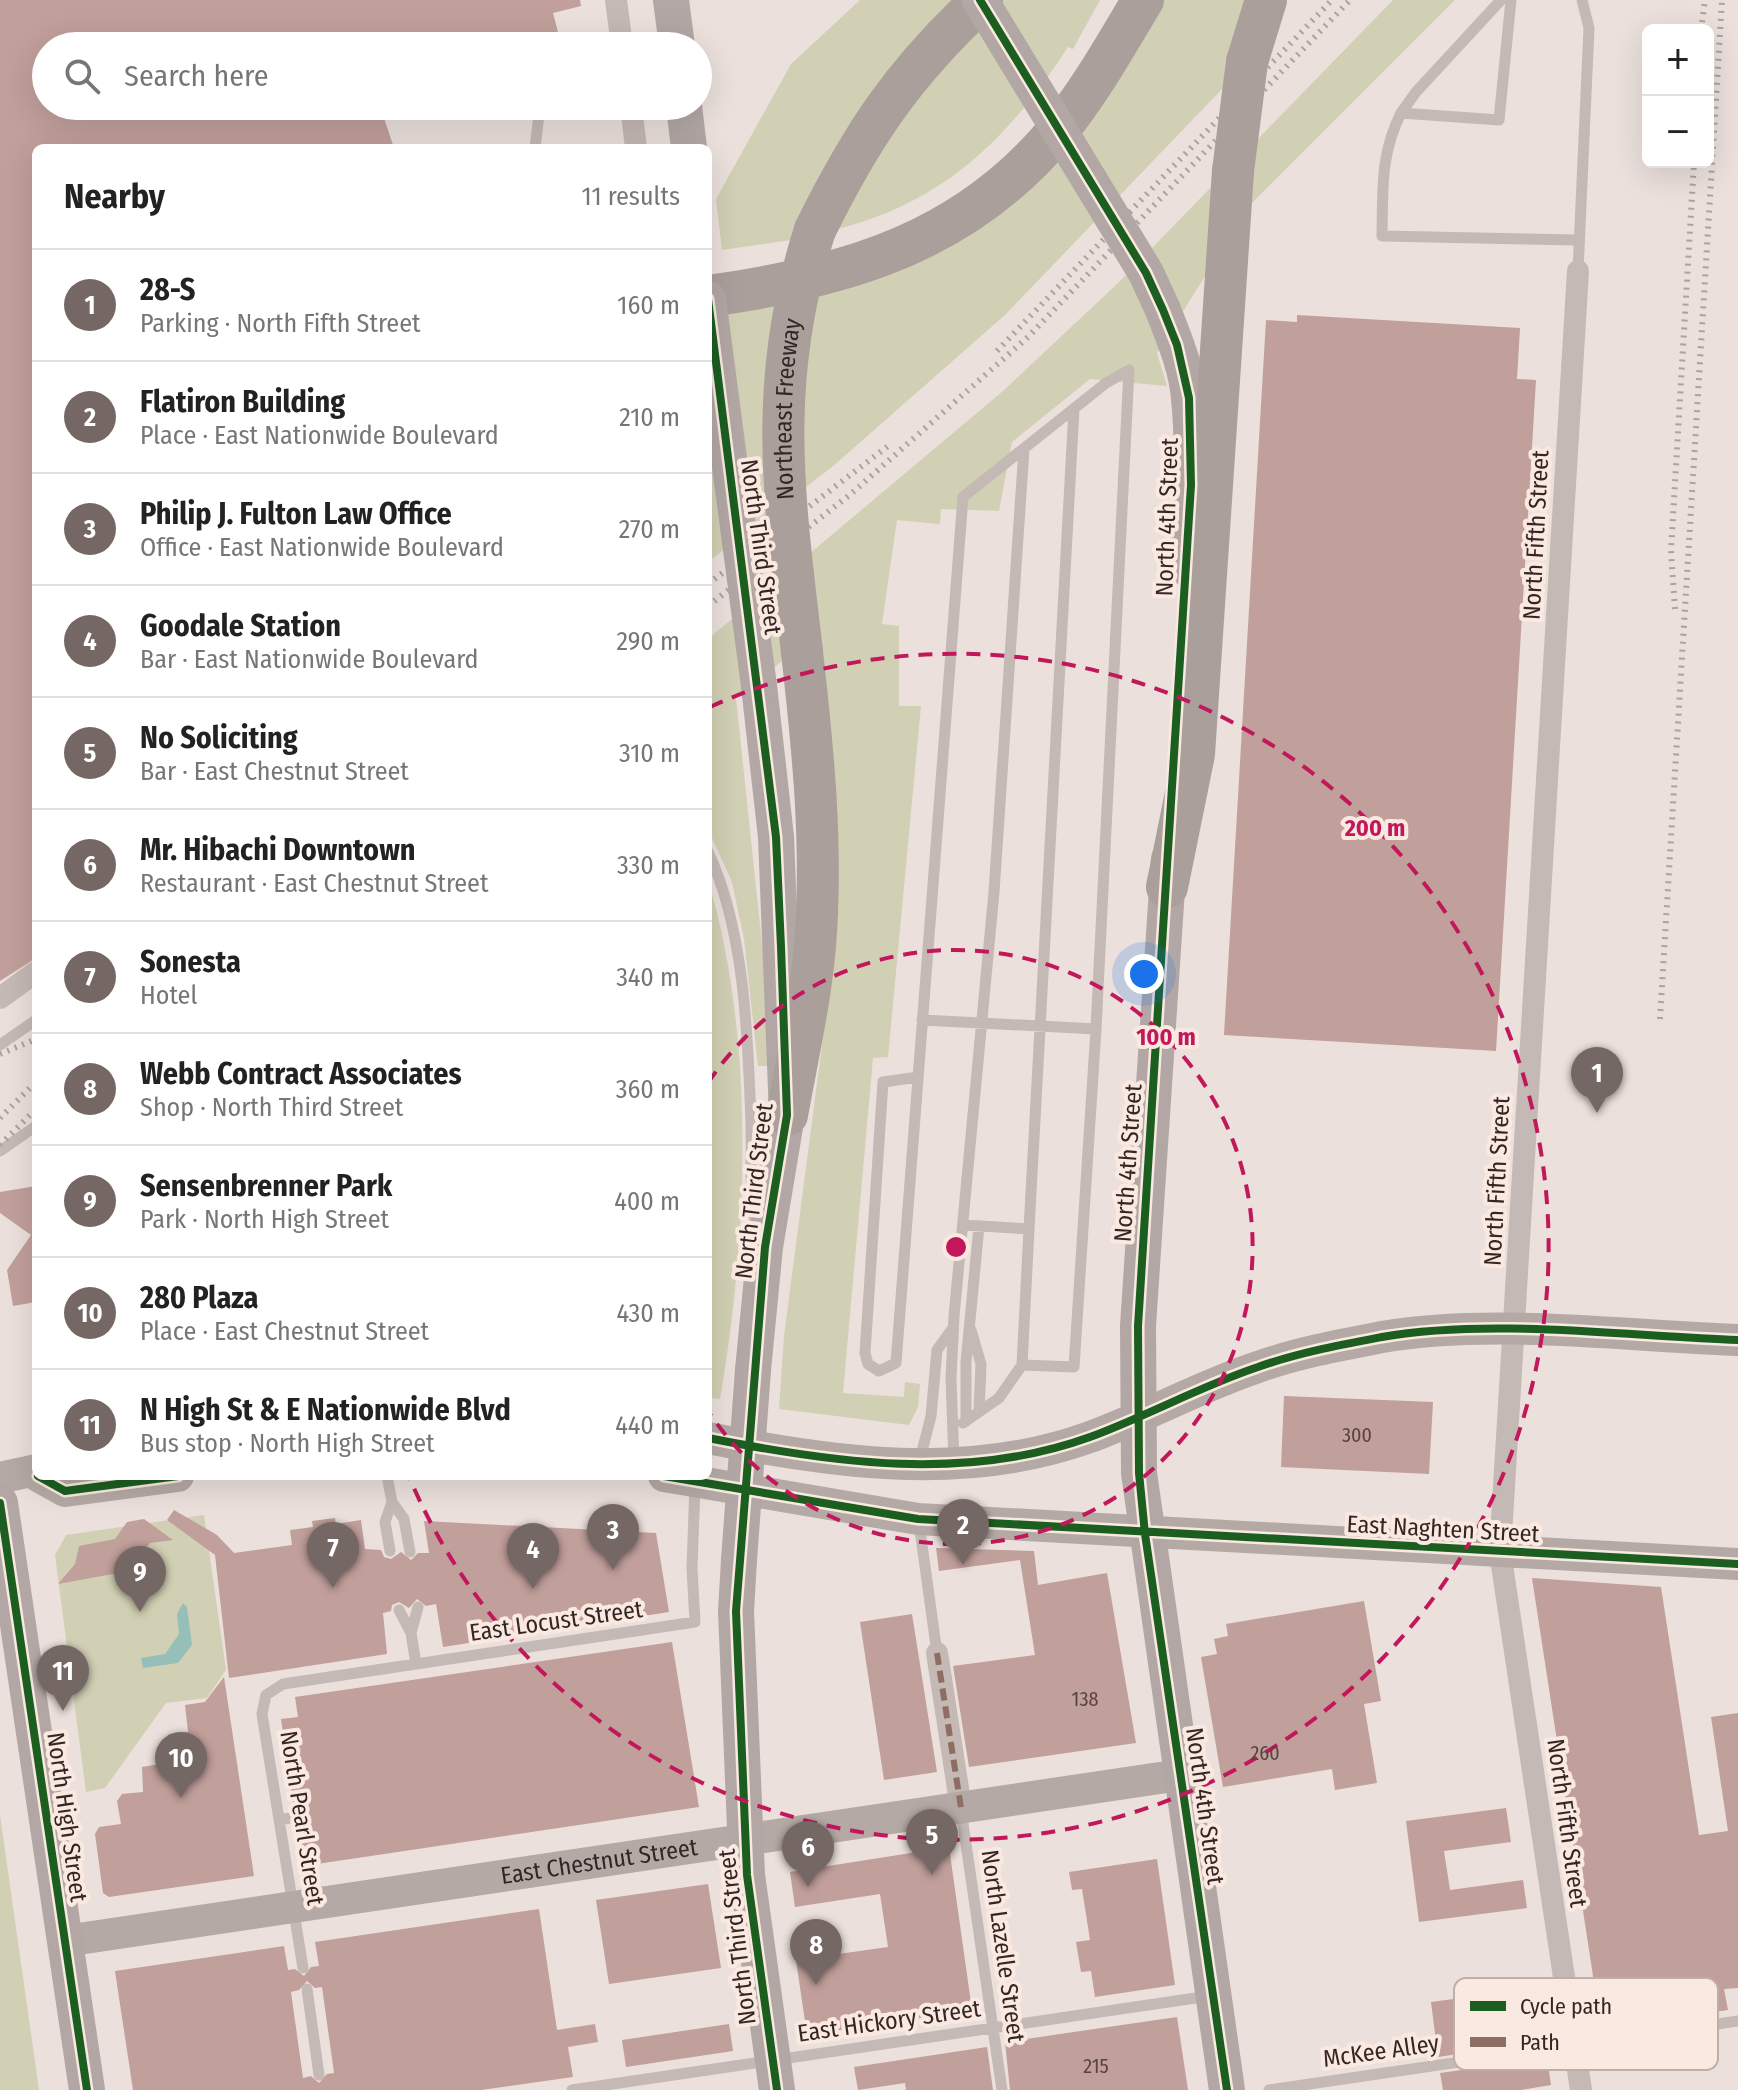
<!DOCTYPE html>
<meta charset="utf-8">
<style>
body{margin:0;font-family:"Fira Sans Condensed",sans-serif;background:#f6f6f6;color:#222}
.controls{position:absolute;right:24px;top:24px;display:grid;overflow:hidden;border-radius:12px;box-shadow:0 8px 32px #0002}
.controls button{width:72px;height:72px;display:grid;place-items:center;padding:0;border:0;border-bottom:2px solid #e0e0e0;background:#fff;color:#222;font:40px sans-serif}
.you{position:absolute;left:1144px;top:974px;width:28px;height:28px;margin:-20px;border:6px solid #fff;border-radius:50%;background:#1a73e8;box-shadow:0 0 0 12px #1a73e833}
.badge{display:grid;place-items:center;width:52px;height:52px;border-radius:50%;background:#746764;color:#fff;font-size:26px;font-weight:700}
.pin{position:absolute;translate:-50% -66px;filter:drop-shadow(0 2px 4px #0008)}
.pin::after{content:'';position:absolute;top:42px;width:28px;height:24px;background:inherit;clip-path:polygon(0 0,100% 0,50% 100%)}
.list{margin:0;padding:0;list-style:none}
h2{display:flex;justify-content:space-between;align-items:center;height:104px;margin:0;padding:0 32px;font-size:34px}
h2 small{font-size:26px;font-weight:400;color:#767676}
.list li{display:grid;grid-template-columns:52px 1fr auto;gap:24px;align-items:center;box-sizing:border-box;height:112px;padding:0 32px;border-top:2px solid #e0e0e0}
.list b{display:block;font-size:30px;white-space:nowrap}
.list p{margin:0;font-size:26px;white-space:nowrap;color:#767676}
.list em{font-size:26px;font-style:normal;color:#767676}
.icon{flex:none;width:44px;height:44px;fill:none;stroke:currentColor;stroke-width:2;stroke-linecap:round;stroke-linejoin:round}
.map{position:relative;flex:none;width:1738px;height:2090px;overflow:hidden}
.search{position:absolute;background:#fff;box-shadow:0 8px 32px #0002;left:32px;top:32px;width:680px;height:88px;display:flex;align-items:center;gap:20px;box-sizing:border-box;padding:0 28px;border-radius:44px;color:#767676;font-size:30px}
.panel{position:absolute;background:#fff;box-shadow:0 8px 32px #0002;left:32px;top:144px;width:680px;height:1336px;border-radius:12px}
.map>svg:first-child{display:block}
.green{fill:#d1d0b4}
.water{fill:#96bfb7}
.building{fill:#c19f9b;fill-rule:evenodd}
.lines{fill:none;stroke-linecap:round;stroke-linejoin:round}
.lane{stroke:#c4b9b5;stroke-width:11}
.street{stroke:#c4b9b5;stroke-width:22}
.secondary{stroke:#b5a9a5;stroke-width:32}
.primary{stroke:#b2a7a4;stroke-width:36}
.highway{stroke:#aa9f9b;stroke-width:42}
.rail{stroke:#aba39f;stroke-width:6;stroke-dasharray:2 6;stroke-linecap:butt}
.primary-bridge{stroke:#b2a7a4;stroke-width:36}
.highway-bridge{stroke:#aa9f9b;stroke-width:42}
.quiet{stroke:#8d6e63;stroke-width:6;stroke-dasharray:12 6;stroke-linecap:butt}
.cycleway-casing{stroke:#fae9e1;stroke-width:13}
.cycleway{stroke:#1b5e20;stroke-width:8}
.ring{fill:none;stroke:#c2185b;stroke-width:4;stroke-dasharray:14 10}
.labels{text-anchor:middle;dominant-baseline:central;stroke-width:8;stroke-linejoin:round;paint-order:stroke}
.number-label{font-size:20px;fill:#574442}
.street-label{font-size:24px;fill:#342624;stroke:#fae9e1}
.key{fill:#fae9e1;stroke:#bfaea8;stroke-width:2}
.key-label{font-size:22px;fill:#342624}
.centre{fill:#c2185b;stroke:#fae9e1;stroke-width:4}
.ring-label{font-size:24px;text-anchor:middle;font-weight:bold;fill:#c2185b;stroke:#fae9e1;stroke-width:8;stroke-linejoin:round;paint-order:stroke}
</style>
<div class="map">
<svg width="1738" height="2090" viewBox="0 0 1738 2090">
<rect width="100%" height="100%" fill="#ebe0db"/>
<path class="green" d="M 860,0 L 952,0 C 880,77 829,139 791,240 L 722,250 L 716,199 L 791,64 Z
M 1003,0 L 1100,0 L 1073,49 L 1068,47 C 1008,139 944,203 834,230 C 873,141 936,69 1003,0 Z
M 1158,0 L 1251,0 L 1224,87 L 1005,315 L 832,467 L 708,562 L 708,311 L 910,264 Z
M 1393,0 L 1455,0 L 1249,206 L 1157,353 L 1167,386 L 1090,379 L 1012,442 L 999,511 L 941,509 L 940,524 L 897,520 L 882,624 L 899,626 L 899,706 L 921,706 L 888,1057 L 873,1058 L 843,1393 L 904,1397 L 905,1382 L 920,1384 L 918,1407 L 909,1425 L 779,1409 L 784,1336 L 832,968 L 816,634 L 736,698 L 766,981 L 767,1066 L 758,1066 L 744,939 L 732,882 L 708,829 L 708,639 L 1003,391 L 1117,284 Z
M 708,880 C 756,1040 748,1237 720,1399 L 708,1398 Z
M 204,1515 L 226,1670 L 207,1698 L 166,1703 L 105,1788 L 86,1792 L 55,1555 L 66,1535 Z
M 0,1815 L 39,2090 L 0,2090 Z"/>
<path class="water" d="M 183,1603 L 187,1607 L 192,1645 L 178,1663 L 143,1668 L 141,1658 L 165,1654 L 179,1634 L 177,1614 Z"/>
<path class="building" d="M 0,0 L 580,0 L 581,6 L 553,13 L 560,40 L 538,46 L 46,46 L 46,106 L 380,106 L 394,148 L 36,148 L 36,958 L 0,981 Z
M 1297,315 L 1520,328 L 1517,379 L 1536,380 L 1496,1051 L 1224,1035 L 1266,320 L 1297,322 Z
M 36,1186 L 36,1302 L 13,1306 L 7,1270 L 31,1235 L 0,1213 L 0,1192 Z
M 1284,1396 L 1433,1402 L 1429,1474 L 1281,1467 Z
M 174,1510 L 217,1535 L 234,1553 L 292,1545 L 290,1530 L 313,1527 L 312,1521 L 335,1518 L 336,1524 L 361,1520 L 365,1549 L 381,1550 L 384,1557 L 391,1559 L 401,1552 L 411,1560 L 418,1553 L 429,1553 L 424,1521 L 656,1533 L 669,1612 L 443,1647 L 436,1604 L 426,1606 L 417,1599 L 409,1608 L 399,1602 L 392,1605 L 391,1611 L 383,1613 L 387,1654 L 229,1678 L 215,1555 L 167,1520 Z
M 144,1519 L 173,1540 L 150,1543 L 129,1571 L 58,1584 L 75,1564 L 79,1546 L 115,1539 L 127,1522 Z
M 936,1548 L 1034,1551 L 1038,1585 L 1107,1573 L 1136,1743 L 969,1767 L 953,1666 L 1035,1655 L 1020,1560 L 939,1571 Z
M 1532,1578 L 1661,1587 L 1699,1835 L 1728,1831 L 1711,1717 L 1738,1713 L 1738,1988 L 1724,1989 L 1728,2010 L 1601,2028 Z
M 1364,1601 L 1381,1701 L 1364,1704 L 1377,1783 L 1335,1790 L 1332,1769 L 1223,1787 L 1201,1657 L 1217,1654 L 1214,1639 L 1228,1636 L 1226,1624 Z
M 912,1614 L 937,1772 L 884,1780 L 860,1622 Z
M 672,1642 L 699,1807 L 317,1864 L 316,1853 L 301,1855 L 297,1825 L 304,1816 L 294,1809 L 281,1719 L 298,1717 L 295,1697 Z
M 224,1677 L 254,1876 L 109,1897 L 103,1893 L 95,1834 L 99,1827 L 121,1824 L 117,1801 L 122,1794 L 143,1792 L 142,1767 L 166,1763 L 164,1740 L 169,1734 L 188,1732 L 185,1705 L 205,1702 Z
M 1506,1808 L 1511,1842 L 1444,1851 L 1450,1890 L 1523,1880 L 1527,1908 L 1419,1922 L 1406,1821 Z
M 949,1847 L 972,2010 L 807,2035 L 796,1960 L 888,1947 L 880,1894 L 795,1907 L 790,1872 Z
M 1157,1859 L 1175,1985 L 1095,1997 L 1091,1971 L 1081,1972 L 1076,1942 L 1090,1940 L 1082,1889 L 1072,1890 L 1069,1872 Z
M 708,1884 L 721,1968 L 609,1984 L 596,1900 Z
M 539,1909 L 557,2030 L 595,2024 L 598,2042 L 568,2047 L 573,2077 L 481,2090 L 133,2090 L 115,1971 L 284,1946 L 288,1970 L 295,1969 L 304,1976 L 311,1967 L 319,1966 L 315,1942 ZM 307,1981 L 315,1988 L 322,1987 L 334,2073 L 327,2074 L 319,2083 L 311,2076 L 303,2078 L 291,1992 L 299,1990 Z
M 1537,1988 L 1545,2041 L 1438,2057 L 1431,2002 Z
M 1177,2017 L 1188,2090 L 1010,2090 L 1005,2042 Z
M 729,2024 L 733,2051 L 626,2067 L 622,2040 Z
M 987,2047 L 993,2090 L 906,2090 L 905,2083 L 858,2090 L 854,2067 Z
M 1547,2058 L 1551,2085 L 1521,2090 L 1443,2090 L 1440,2073 Z"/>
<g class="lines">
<path class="lane" d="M 1501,0 L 1416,92 L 1401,113 L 1499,120 L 1511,0
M 1401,113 C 1380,155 1383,190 1382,236 L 1579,240
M 535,148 L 540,106
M 1578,271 L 1589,28 L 1582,0
M 708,852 C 745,929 748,1039 751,1124 C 752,1157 749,1189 755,1222
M 922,1020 L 1096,1029 L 1074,1367 L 1022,1365 L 1029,1229 L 963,1225
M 0,1045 L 36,1020
M 918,1077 L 883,1082 L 865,1353 L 868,1364 L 879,1371 L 896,1363 L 963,497 L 1106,383 L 1129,370 L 1096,1029
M 0,1151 L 36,1126
M 1029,1229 L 1074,409
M 971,1330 L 981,1364 L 979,1411
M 966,1421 L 966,1362 L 979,1226
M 963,1423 L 999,1398 L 1022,1365
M 920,1459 L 931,1416 L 937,1350 L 953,1328
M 954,1462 L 951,1378 L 954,1316 L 994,892 L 1024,449
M 387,1476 L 392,1502 L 404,1519 L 410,1552
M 919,1523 L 937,1653
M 390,1551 L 385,1522 L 392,1502
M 399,1610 L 411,1633 L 416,1664
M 411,1633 L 418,1607
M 961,1810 L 1002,2090
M 279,1820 L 296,1817
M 303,1968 L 262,1714 L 266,1695 L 283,1684 L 695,1622 L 692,1568 L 695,1485
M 307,1989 L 319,2075
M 572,2090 L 1209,1996
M 1269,2090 L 1738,2021"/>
<path class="street" d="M 616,0 L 622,46
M 631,106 L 636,148
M 1578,271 L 1500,1552 L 1581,2090
M 0,998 L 36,972
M 937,1653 L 961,1808"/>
<g class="secondary">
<path d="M 708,1438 C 834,1463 966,1482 1090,1437 C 1147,1416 1201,1386 1258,1367 C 1297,1353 1340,1345 1382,1337 C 1490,1318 1627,1336 1738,1340"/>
<path d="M 38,1476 L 65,1491 L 178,1476"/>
<path d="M 664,1476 L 918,1519 L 1738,1564"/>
<path d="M 0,1478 L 36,1470"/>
<path id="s1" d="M 65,1941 L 1180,1775"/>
</g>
<path class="primary" d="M 671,0 L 677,46
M 684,106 L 689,148
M 1163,310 C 1174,338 1187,369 1189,399 C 1195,455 1189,513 1186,568
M 1169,859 L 1138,1326 L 1139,1473 L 1227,2090
M 753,1370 L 765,1247 L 787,1115 L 776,837 L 759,686
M 0,1503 L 87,2090
M 739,1560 L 736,1611 L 747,1875 L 777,2090"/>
<path class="highway" d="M 1247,62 L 1266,0
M 815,230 C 861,136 904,72 982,0
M 708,296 C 848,277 968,241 1060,128 C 1092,88 1117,43 1143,0
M 1167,887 L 1194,754 L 1233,171
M 787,1115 C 797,1059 810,1003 815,946 C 823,847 813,750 802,652"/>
<path class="rail" d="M 1701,30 L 1705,0
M 997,351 L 1332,0
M 708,584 L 892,443
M 708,606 L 852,493 L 1028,337 L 1350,0
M 1675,609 L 1671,551 L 1694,162
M 1660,1019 L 1722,0
M 0,1054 L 36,1039
M 0,1118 L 36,1082
M 0,1145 L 36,1109"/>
<path class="primary-bridge" d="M 980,0 L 1146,273 L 1163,310
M 708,299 L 759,686
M 739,1560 L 753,1370"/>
<g class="highway-bridge">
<path d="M 1233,171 L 1247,62"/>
<path id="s2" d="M 802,652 C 784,498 766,382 815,230"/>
</g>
<path class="quiet" d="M 937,1653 L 961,1808"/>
<g class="cycleway-casing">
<path id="cycleway" d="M 980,0 L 1146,273 L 1163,310 L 1177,345 L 1189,398 L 1191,485 L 1138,1326 L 1139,1473 L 1145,1534 L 1227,2090
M 708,299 L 776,837 L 781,947 L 787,1115 L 765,1247 L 736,1611 L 747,1875 L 777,2090
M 708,1438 C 834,1463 966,1482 1090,1437 C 1147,1416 1201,1386 1258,1367 C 1297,1353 1340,1345 1382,1337 C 1490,1318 1627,1336 1738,1340
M 38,1476 L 65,1491 L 178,1476
M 664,1476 L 918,1519 L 1738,1564
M 0,1503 L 87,2090"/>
</g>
<use href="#cycleway" class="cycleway"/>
</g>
<g class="ring">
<path d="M708 1083A297 297 0 1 1 708 1411"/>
<path d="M710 707A593 593 0 1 1 410 1479"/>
</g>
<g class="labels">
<g class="number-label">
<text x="1357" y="1435">300</text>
<text x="1085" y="1699">138</text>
<text x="1265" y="1753">260</text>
<text x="1096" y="2066">215</text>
</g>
<g class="street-label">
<text stroke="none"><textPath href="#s2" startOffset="244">Northeast Freeway</textPath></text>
<text transform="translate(1167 517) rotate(-88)">North 4th Street</text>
<text transform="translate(1536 535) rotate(-87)">North Fifth Street</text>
<text transform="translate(761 547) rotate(82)">North Third Street</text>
<text transform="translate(1128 1163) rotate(-86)">North 4th Street</text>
<text transform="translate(1497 1181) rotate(-87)">North Fifth Street</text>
<text transform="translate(754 1191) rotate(-83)">North Third Street</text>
<text transform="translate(1443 1529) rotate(3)">East Naghten Street</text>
<text transform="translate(556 1621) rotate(-8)">East Locust Street</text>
<text transform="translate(1205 1806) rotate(82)">North 4th Street</text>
<text transform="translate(67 1817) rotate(82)">North High Street</text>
<text transform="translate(302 1818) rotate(81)">North Pearl Street</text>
<text transform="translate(1567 1823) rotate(82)">North Fifth Street</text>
<text stroke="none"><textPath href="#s1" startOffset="540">East Chestnut Street</textPath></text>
<text transform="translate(737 1937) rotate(-97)">North Third Street</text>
<text transform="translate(1003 1946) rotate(82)">North Lazelle Street</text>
<text transform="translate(889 2021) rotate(-8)">East Hickory Street</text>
<text transform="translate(1381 2051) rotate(-8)">McKee Alley</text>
</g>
</g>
<rect x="1454" y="1978" width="264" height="92" rx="12" class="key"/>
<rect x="1470" y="2001" width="36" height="10" fill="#1b5e20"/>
<rect x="1470" y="2037" width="36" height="10" fill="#8d6e63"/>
<g class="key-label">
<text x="1520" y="2014">Cycle path</text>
<text x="1520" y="2050">Path</text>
</g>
<circle cx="956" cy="1247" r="12" class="centre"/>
<g class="ring-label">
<text x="1375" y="836">200 m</text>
<text x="1166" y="1045">100 m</text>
</g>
</svg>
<div class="controls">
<button>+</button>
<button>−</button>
</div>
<div class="you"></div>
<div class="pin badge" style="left:1597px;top:1113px">1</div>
<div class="pin badge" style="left:963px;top:1565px">2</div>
<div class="pin badge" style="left:613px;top:1570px">3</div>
<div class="pin badge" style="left:533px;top:1589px">4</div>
<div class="pin badge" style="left:932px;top:1875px">5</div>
<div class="pin badge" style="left:808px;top:1887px">6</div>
<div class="pin badge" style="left:333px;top:1588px">7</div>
<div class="pin badge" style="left:816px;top:1985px">8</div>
<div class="pin badge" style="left:140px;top:1612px">9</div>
<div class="pin badge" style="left:181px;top:1798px">10</div>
<div class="pin badge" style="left:63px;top:1711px">11</div>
<div class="search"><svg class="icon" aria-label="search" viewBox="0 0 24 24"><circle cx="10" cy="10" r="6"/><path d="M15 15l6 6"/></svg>Search here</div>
<section class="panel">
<h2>Nearby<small>11 results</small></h2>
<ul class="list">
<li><span class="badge">1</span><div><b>28-S</b><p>Parking · North Fifth Street</p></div><em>160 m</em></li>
<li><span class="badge">2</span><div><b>Flatiron Building</b><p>Place · East Nationwide Boulevard</p></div><em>210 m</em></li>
<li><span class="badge">3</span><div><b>Philip J. Fulton Law Office</b><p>Office · East Nationwide Boulevard</p></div><em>270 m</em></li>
<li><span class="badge">4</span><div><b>Goodale Station</b><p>Bar · East Nationwide Boulevard</p></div><em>290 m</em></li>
<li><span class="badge">5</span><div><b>No Soliciting</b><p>Bar · East Chestnut Street</p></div><em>310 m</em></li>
<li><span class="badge">6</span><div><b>Mr. Hibachi Downtown</b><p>Restaurant · East Chestnut Street</p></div><em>330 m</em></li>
<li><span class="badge">7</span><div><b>Sonesta</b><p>Hotel</p></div><em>340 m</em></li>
<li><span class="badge">8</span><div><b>Webb Contract Associates</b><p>Shop · North Third Street</p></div><em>360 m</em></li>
<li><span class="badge">9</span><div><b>Sensenbrenner Park</b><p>Park · North High Street</p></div><em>400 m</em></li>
<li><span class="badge">10</span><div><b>280 Plaza</b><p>Place · East Chestnut Street</p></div><em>430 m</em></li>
<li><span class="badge">11</span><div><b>N High St &amp; E Nationwide Blvd</b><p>Bus stop · North High Street</p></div><em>440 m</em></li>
</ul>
</section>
</div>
